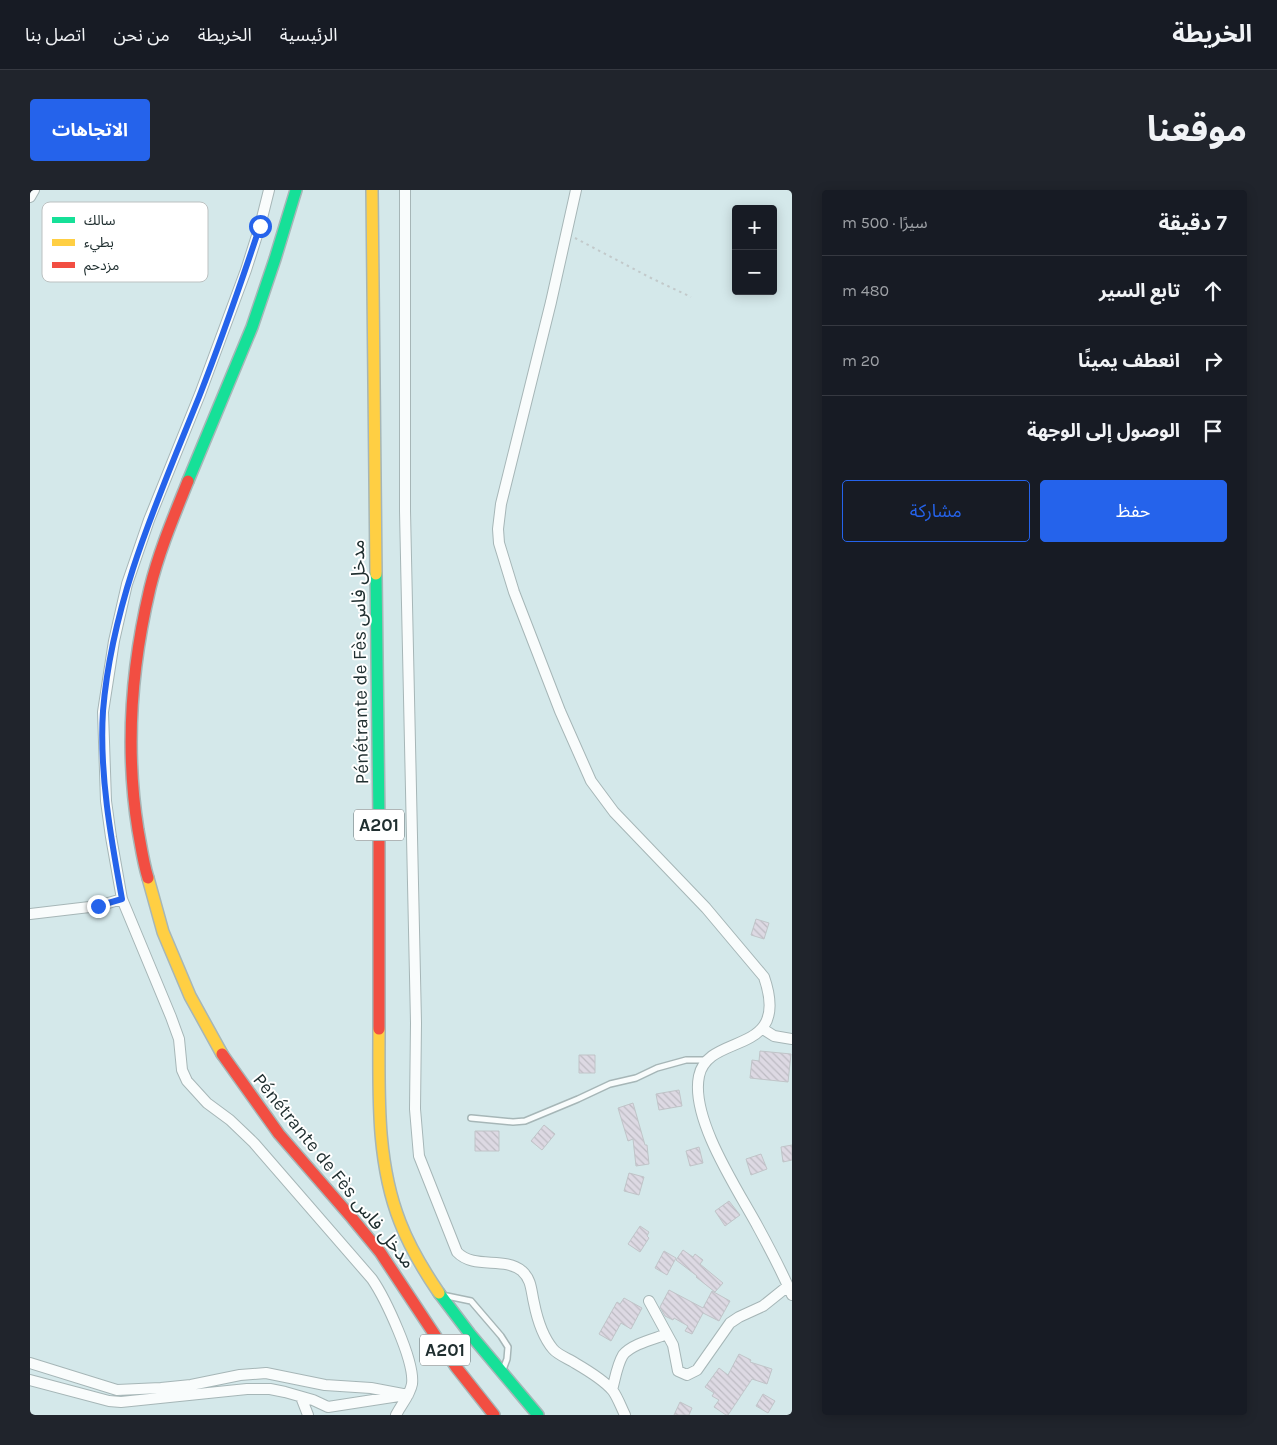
<!DOCTYPE html>
<html lang="ar">
<meta charset="utf-8">
<style>
body{margin:0;font-family:Karla,"Noto Sans Arabic",sans-serif;background:#20242c;color:#f1f3f6;direction:rtl}
.controls{position:absolute;right:15px;top:15px;display:grid;overflow:hidden;border-radius:5px;box-shadow:0 2px 12px #0003}
.controls button{width:45px;height:45px;display:grid;place-items:center;padding:0;border:0;border-bottom:1px solid #363941;background:#171b24;color:#f1f3f6;font:25px sans-serif}
.stop{position:absolute;width:15px;height:15px;margin:-11px;border:4px solid #2563eb;border-radius:50%;background:#fff}
.stop.end{background:#2563eb;border-color:#fff;box-shadow:0 1px 5px #0008}
.list{margin:0;padding:0;list-style:none}
h2{display:flex;justify-content:space-between;align-items:center;height:65px;margin:0;padding:0 20px;font-size:21px}
h2 small{font-size:16px;font-weight:400;color:#9ea1a6}
.list li{display:grid;grid-template-columns:32px 1fr auto;gap:15px;align-items:center;box-sizing:border-box;height:70px;padding:0 20px;border-top:1px solid #363941}
.list b{display:block;font-size:19px;white-space:nowrap}
.list em{font-size:16px;font-style:normal;color:#9ea1a6}
.actions{display:flex;gap:10px;padding:15px 20px}
.actions a{flex:1;padding:11px 0;border:1px solid #2563eb;border-radius:5px;text-align:center;font-size:18px;color:#2563eb}
.actions .main{background:#2563eb;color:#fff}
.icon{flex:none;width:28px;height:28px;fill:none;stroke:currentColor;stroke-width:2;stroke-linecap:round;stroke-linejoin:round}
.map{position:relative;flex:none;width:762px;height:1225px;overflow:hidden;direction:ltr;border-radius:5px}
header{display:flex;align-items:center;gap:30px;box-sizing:border-box;height:70px;padding:0 25px;background:#171b24;border-bottom:1px solid #363941}
header strong{font-size:24px}
nav{display:flex;gap:28px;margin-inline-start:auto;font-size:18px}
.intro{display:flex;align-items:center;justify-content:space-between;box-sizing:border-box;height:120px;padding:0 30px}
h1{margin:0;font-size:35px}
.button{padding:12px 22px;border-radius:5px;background:#2563eb;color:#fff;font-size:18px;font-weight:700}
main{display:flex;gap:30px;padding:0 30px}
aside{flex:1;background:#171b24;border-radius:5px;box-shadow:0 2px 12px #0003}
.map>svg:first-child{display:block}
.building{fill:url(#building-back-hatch);stroke:#c0c4c8}
.lines{fill:none;stroke-linecap:round;stroke-linejoin:round}
.lane-casing{stroke:#a6b6b7;stroke-width:8}
.street-casing{stroke:#a6b6b7;stroke-width:12}
.fast-casing{stroke:#a6b6b7;stroke-width:14}
.slow-casing{stroke:#a6b6b7;stroke-width:14}
.jam-casing{stroke:#a6b6b7;stroke-width:14}
.path{stroke:#c2c9ca;stroke-width:2;stroke-dasharray:2.5 4;stroke-linecap:butt}
.lane{stroke:#f9fcfc;stroke-width:5}
.street{stroke:#f9fcfc;stroke-width:10}
.fast{stroke:#16e098;stroke-width:11}
.slow{stroke:#ffcf43;stroke-width:11}
.jam{stroke:#f24e42;stroke-width:11}
.route{stroke:#2563eb;stroke-width:6}
.labels{text-anchor:middle;dominant-baseline:central;stroke-width:4;stroke-linejoin:round;paint-order:stroke}
.shield{fill:#fff;stroke:#636d6e;stroke-width:1}
.shield-label{font-size:18px;font-weight:bold;fill:#202f30}
.street-label{font-size:19px;fill:#202f30;stroke:#fff}
.key{fill:#fff;stroke:#bcc1c1;stroke-width:1}
.key-label{font-size:14px;fill:#202f30}
</style>
<header>
<strong>الخريطة</strong>
<nav><a>الرئيسية</a><a>الخريطة</a><a>من نحن</a><a>اتصل بنا</a></nav>
</header>
<div class="intro"><h1>موقعنا</h1><a class="button">الاتجاهات</a></div>
<main>
<aside>
<h2>7 دقيقة<small>سيرًا · 500 m</small></h2>
<ul class="list">
<li><svg class="icon" aria-label="ahead" viewBox="0 0 24 24"><path d="M12 20V5M6 11l6-6 6 6"/></svg><div><b>تابع السير</b></div><em>480 m</em></li>
<li><svg class="icon" aria-label="right" viewBox="0 0 24 24"><path d="M7 20v-9h11M14 6l5 5-5 5"/></svg><div><b>انعطف يمينًا</b></div><em>20 m</em></li>
<li><svg class="icon" aria-label="arrive" viewBox="0 0 24 24"><path d="M6 21V4h12l-3 4 3 4H6"/></svg><div><b>الوصول إلى الوجهة</b></div></li>
</ul>
<div class="actions"><a class="main">حفظ</a><a>مشاركة</a></div>
</aside>
<div class="map">
<svg width="762" height="1225" viewBox="0 0 762 1225">
<defs>
<pattern id="building-back-hatch" width="6" height="6" patternUnits="userSpaceOnUse" patternTransform="scale(1.25)"><rect width="6" height="6" fill="#ddd9e3"/><path d="M-1 5l2 2M0 0l6 6M5-1l2 2" fill="none" stroke="#bdbbc3"/></pattern>
</defs>
<rect width="100%" height="100%" fill="#d4e8ea"/>
<path class="building" d="M 726,729 L 739,733 L 734,749 L 721,745 Z
M 730,861 L 761,864 L 758,892 L 720,888 L 722,870 L 729,871 Z
M 549,865 L 565,865 L 565,883 L 549,883 Z
M 649,900 L 652,916 L 629,920 L 626,904 Z
M 603,913 L 615,955 L 617,955 L 619,974 L 606,976 L 603,949 L 598,951 L 588,918 Z
M 514,935 L 525,944 L 512,960 L 501,951 Z
M 445,941 L 469,941 L 469,961 L 445,961 Z
M 762,955 L 762,970 L 753,972 L 751,957 Z
M 669,957 L 673,973 L 660,976 L 656,961 Z
M 731,964 L 737,979 L 721,985 L 716,969 Z
M 599,983 L 614,987 L 609,1005 L 594,1001 Z
M 699,1011 L 710,1025 L 695,1036 L 685,1021 Z
M 610,1036 L 619,1042 L 617,1046 L 619,1048 L 610,1062 L 598,1054 Z
M 653,1060 L 663,1067 L 665,1064 L 673,1070 L 670,1074 L 693,1093 L 685,1102 L 666,1087 L 667,1086 L 646,1070 Z
M 634,1061 L 646,1068 L 637,1085 L 625,1078 Z
M 639,1100 L 673,1118 L 682,1101 L 700,1111 L 689,1131 L 673,1123 L 662,1144 L 655,1141 L 658,1136 L 644,1128 L 643,1130 L 635,1126 L 630,1117 Z
M 594,1108 L 612,1118 L 601,1139 L 591,1133 L 581,1151 L 569,1144 L 587,1112 L 590,1114 Z
M 709,1164 L 721,1170 L 720,1172 L 742,1179 L 737,1194 L 722,1189 L 698,1225 L 696,1225 L 684,1217 L 689,1210 L 682,1206 L 684,1203 L 675,1197 L 689,1178 L 698,1185 Z
M 733,1204 L 745,1211 L 738,1223 L 726,1216 Z
M 650,1212 L 662,1218 L 659,1225 L 644,1225 Z"/>
<g class="lines">
<g class="lane-casing">
<path id="lane" d="M 441,928 L 483,932 L 495,931 L 548,909 L 580,894 L 606,888 L 627,878 L 656,870 L 678,870
M 417,1106 L 441,1111 L 471,1146 L 478,1157 L 477,1169 L 474,1177"/>
</g>
<g class="street-casing">
<path id="street" d="M 239,0 L 230,36 L 216,80 L 170,204 L 119,330 L 97,394 L 84,451 L 73,522 L 76,611 L 81,647 L 92,709 L 141,827 L 149,849 L 152,880 L 157,891 L 177,913 L 200,930 L 224,953 L 342,1089 C 355,1108 385,1171 382,1194 C 380,1205 371,1215 366,1225
M 375,0 L 375,321 L 386,833 L 385,919 L 389,966 L 427,1062 C 444,1080 474,1066 492,1081 C 502,1090 501,1101 504,1113 C 507,1128 513,1147 523,1159 C 528,1165 539,1169 545,1173 C 557,1180 574,1190 583,1201 C 588,1208 591,1217 595,1225
M 546,0 L 521,112 L 471,314 L 468,339 L 469,353 L 484,402 L 530,521 L 561,591 L 584,622 L 676,718 L 734,787 C 762,868 678,841 669,886 C 660,929 708,1000 728,1037 C 740,1059 752,1082 762,1105
M 0,7 L 4,0
M 0,724 L 68,716 L 92,709
M 733,839 L 744,846 L 762,849
M 619,1111 L 643,1155 L 648,1181 L 657,1185 L 667,1180 L 700,1133 L 709,1127 L 733,1116 L 758,1096
M 0,1173 L 87,1200 L 131,1198 L 161,1195 L 210,1185 L 236,1183 L 295,1195 L 341,1198 L 378,1205
M 0,1190 L 79,1211 L 91,1212 L 217,1199 L 240,1199 L 255,1202 L 283,1210 L 298,1217 L 369,1206
M 582,1200 C 585,1189 587,1175 593,1165 C 602,1154 624,1149 637,1144
M 271,1207 L 278,1225"/>
</g>
<g class="fast-casing">
<path id="fast" d="M 158,291 L 222,137 L 245,69 L 266,0
M 346,384 L 349,631
M 409,1103 L 440,1144 L 508,1225"/>
</g>
<g class="slow-casing">
<path id="slow" d="M 342,0 L 346,384
M 118,688 L 133,742 L 160,806 L 192,864
M 349,839 C 349,903 346,971 370,1032 C 380,1058 394,1081 409,1103"/>
</g>
<g class="jam-casing">
<path id="jam" d="M 349,631 L 349,839
M 118,688 C 113,672 111,656 108,640 C 95,559 101,478 120,398 C 129,361 144,326 158,291
M 192,864 L 249,944 L 322,1028 L 350,1062 L 426,1177 L 464,1225"/>
</g>
<path class="path" d="M 545,48 L 621,88 L 661,107"/>
<use href="#lane" class="lane"/>
<use href="#street" class="street"/>
<use href="#fast" class="fast"/>
<use href="#slow" class="slow"/>
<use href="#jam" class="jam"/>
</g>
<g class="lines">
<path class="route" d="M 68,716 L 92,709 C 81,649 69,582 73,521 C 82,410 128,309 169,207 C 191,151 211,93 230,36"/>
</g>
<g class="labels">
<g class="shield">
<rect x="324" y="619.5" width="50" height="31" rx="4"/>
<rect x="390" y="1144.5" width="50" height="31" rx="4"/>
</g>
<g class="shield-label">
<text x="349" y="635">A201</text>
<text x="415" y="1160">A201</text>
</g>
<g class="street-label">
<text transform="translate(330 472) rotate(-91)">Pénétrante de Fès مدخل فاس</text>
<text transform="translate(304 981) rotate(51)">Pénétrante de Fès مدخل فاس</text>
</g>
</g>
<rect x="12" y="12" width="166" height="80" rx="8" class="key"/>
<rect x="22" y="27" width="23" height="6" fill="#16e098"/>
<rect x="22" y="49" width="23" height="7" fill="#ffcf43"/>
<rect x="22" y="72" width="23" height="6" fill="#f24e42"/>
<g class="key-label">
<text x="54" y="35">سالك</text>
<text x="54" y="57">بطيء</text>
<text x="54" y="80">مزدحم</text>
</g>
</svg>
<div class="controls">
<button>+</button>
<button>−</button>
</div>
<div class="stop" style="left:230px;top:36px"></div>
<div class="stop end" style="left:68px;top:716px"></div>
</div>
</main>
